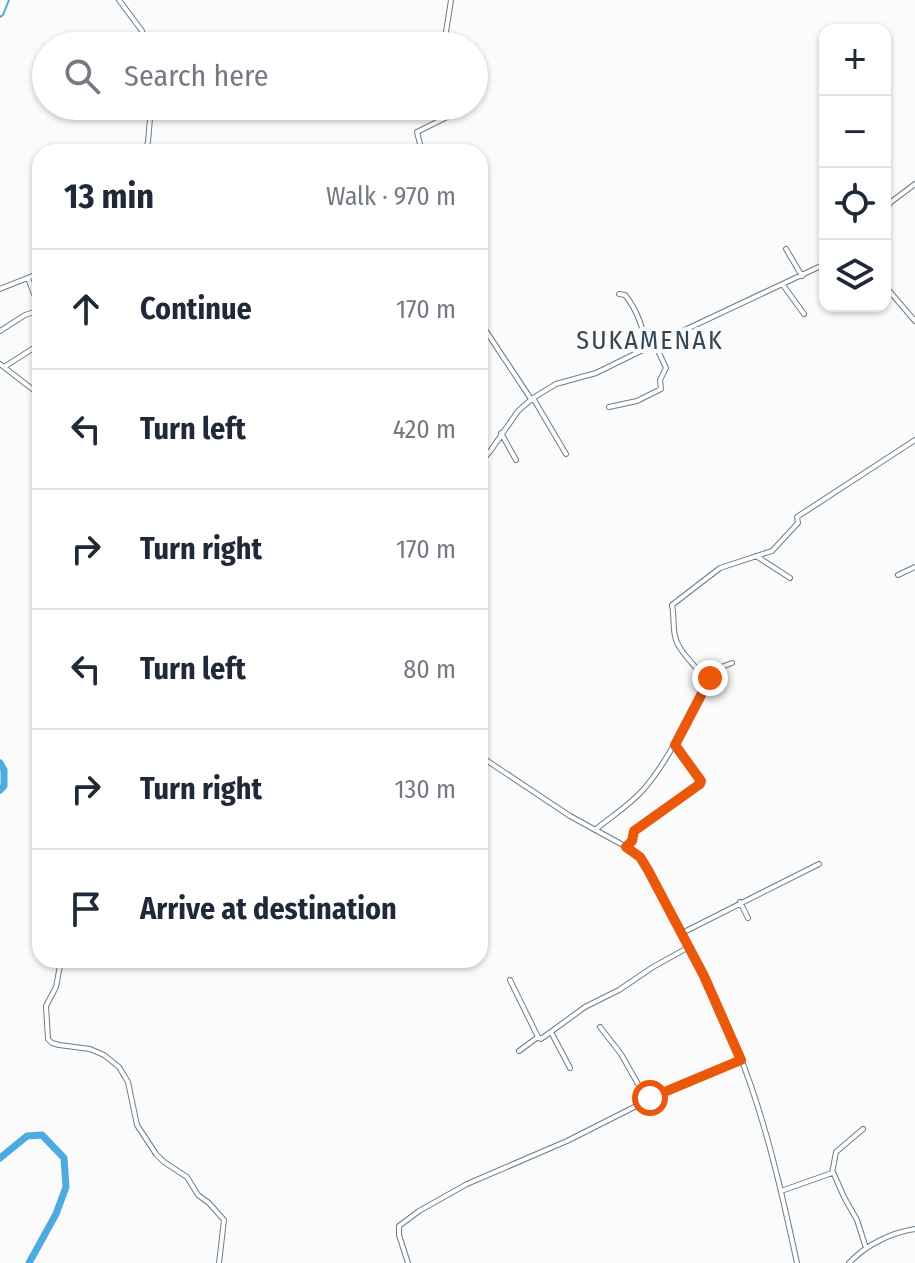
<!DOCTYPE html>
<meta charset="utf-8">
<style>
body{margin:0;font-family:"Fira Sans Condensed",sans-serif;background:#f6f6f7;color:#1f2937}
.controls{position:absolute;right:24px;top:24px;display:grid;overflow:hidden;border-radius:16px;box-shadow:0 2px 6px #0004}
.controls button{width:72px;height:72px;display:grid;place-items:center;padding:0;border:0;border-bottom:2px solid #e0e1e3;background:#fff;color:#1f2937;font:40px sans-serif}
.stop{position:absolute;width:24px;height:24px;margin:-18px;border:6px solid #ea580c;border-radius:50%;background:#fff}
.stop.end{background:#ea580c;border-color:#fff;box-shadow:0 2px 8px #0008}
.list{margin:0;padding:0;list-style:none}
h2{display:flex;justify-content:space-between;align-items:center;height:104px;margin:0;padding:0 32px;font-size:34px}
h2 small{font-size:26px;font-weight:400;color:#747a83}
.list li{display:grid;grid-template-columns:52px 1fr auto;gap:24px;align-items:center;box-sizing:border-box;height:120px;padding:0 32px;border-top:2px solid #e0e1e3}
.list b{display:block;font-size:30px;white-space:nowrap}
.list em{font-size:26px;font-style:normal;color:#747a83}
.icon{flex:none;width:44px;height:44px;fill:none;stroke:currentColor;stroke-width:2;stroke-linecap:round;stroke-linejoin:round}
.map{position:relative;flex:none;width:915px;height:1263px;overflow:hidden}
.search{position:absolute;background:#fff;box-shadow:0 2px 6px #0004;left:32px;top:32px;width:456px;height:88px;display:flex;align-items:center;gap:20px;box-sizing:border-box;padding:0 28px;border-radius:44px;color:#747a83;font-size:30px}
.panel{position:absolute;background:#fff;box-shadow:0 2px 6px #0004;left:32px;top:144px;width:456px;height:824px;border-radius:24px}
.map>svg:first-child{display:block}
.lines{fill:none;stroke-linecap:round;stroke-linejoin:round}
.stream{stroke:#4eabe1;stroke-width:2}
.river{stroke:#4eabe1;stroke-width:7}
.minor-casing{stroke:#677e8e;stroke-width:6}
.minor{stroke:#fff;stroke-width:4}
.route{stroke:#ea580c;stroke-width:10}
.labels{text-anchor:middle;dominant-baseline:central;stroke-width:8;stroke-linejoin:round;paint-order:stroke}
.quarter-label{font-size:26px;letter-spacing:2px;fill:#324856;stroke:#fbfbfb}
</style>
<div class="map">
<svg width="915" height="1263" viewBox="0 0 915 1263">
<rect width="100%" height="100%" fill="#fbfbfb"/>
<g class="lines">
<path class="stream" d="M 0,17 L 3,15 L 9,0"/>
<path class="river" d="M 0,763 L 4,770 L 4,786 L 0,790
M 0,1158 L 27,1136 L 42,1135 L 64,1158 L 66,1187 L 56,1214 L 29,1263"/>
<g class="minor-casing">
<path id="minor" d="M 119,0 L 142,31 L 147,46
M 448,46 L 446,32 L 451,0
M 145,152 L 148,142 L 151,106
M 422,152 L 417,132 L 447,117 L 456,106
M 885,210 L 891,202 L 915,184
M 786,249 L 802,276
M 28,278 L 34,294 L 40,295
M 783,285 L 804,314
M 885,286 L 915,321
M 0,289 L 40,273
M 619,294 L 625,295 C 638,311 643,329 647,348
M 480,322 L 531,399
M 0,331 L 25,315 L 40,310
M 0,364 L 40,395
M 4,367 L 40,344
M 533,398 L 566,454
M 609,407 L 637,401 L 661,389 L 660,380 L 666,368 L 655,344
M 501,433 L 516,460
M 480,463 L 491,450 L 518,411 L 533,398 L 556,384 L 596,373 L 657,343 L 825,264
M 756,556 L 790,578
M 898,575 L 915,567
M 707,682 L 716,669 L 732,663
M 480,756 L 570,816 L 632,850 L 643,860 C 683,933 724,1007 751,1086 C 771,1144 784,1203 797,1263
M 595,830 C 610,817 629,806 643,790 C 670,759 686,720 707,684 C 700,669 688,661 680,648 C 671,635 675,618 672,605 L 720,568 L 772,551 L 798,523 L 797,517 L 800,515 L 915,440
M 626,847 L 632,841 L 634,831 L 700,784 L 701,781 L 675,745
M 740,902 L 748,918
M 682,933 L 819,864
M 61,960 L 56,987 L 46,1006 L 48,1039 L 52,1043 L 59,1045 L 90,1049 L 104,1055 L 119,1067 L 128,1082 L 137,1125 L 156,1154 L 164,1162 L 187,1177 L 198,1195 L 209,1203 L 224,1220 L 219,1263
M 510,980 L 538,1037 L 541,1039 L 585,1007 L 619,990 L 653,967 L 689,947
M 600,1027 L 621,1054 L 647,1100
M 551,1032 L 570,1068
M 519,1051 L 538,1037
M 833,1172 L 844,1197 L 857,1220 L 866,1248
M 781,1191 L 832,1173 L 836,1152 L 863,1129
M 408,1263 L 399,1235 L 399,1226 L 419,1211 L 467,1184 L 567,1141 L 676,1086 L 741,1060
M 849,1263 C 866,1245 890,1233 915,1229"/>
</g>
<use href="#minor" class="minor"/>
</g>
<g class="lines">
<path class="route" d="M 650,1098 L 741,1060 L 704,976 L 648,870 L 640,857 L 626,847 L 632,841 L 634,831 L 700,784 L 701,781 L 675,745 L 710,678"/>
</g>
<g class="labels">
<g class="quarter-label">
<text x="650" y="340">SUKAMENAK</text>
</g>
</g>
</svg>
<div class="controls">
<button>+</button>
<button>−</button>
<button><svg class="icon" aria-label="locate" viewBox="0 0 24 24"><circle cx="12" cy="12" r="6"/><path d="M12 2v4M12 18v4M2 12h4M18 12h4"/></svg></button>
<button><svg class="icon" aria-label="layers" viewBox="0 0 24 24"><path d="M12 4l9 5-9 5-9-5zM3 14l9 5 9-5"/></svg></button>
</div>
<div class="stop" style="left:650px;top:1098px"></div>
<div class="stop end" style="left:710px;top:678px"></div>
<div class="search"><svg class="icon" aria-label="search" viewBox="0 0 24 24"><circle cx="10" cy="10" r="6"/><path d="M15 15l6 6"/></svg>Search here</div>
<section class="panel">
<h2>13 min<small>Walk · 970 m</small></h2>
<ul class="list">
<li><svg class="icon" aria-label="ahead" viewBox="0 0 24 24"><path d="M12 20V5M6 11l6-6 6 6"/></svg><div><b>Continue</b></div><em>170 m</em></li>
<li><svg class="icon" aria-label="left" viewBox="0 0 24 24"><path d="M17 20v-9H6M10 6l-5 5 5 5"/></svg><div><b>Turn left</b></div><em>420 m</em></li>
<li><svg class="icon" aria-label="right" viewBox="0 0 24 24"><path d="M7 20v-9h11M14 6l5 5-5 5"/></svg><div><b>Turn right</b></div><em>170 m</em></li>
<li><svg class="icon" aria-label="left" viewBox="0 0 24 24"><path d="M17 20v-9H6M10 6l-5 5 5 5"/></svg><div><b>Turn left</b></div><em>80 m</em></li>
<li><svg class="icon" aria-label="right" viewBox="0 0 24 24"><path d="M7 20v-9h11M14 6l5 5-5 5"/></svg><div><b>Turn right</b></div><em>130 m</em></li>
<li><svg class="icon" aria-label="arrive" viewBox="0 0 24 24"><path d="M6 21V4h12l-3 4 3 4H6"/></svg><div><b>Arrive at destination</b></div></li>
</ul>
</section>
</div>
